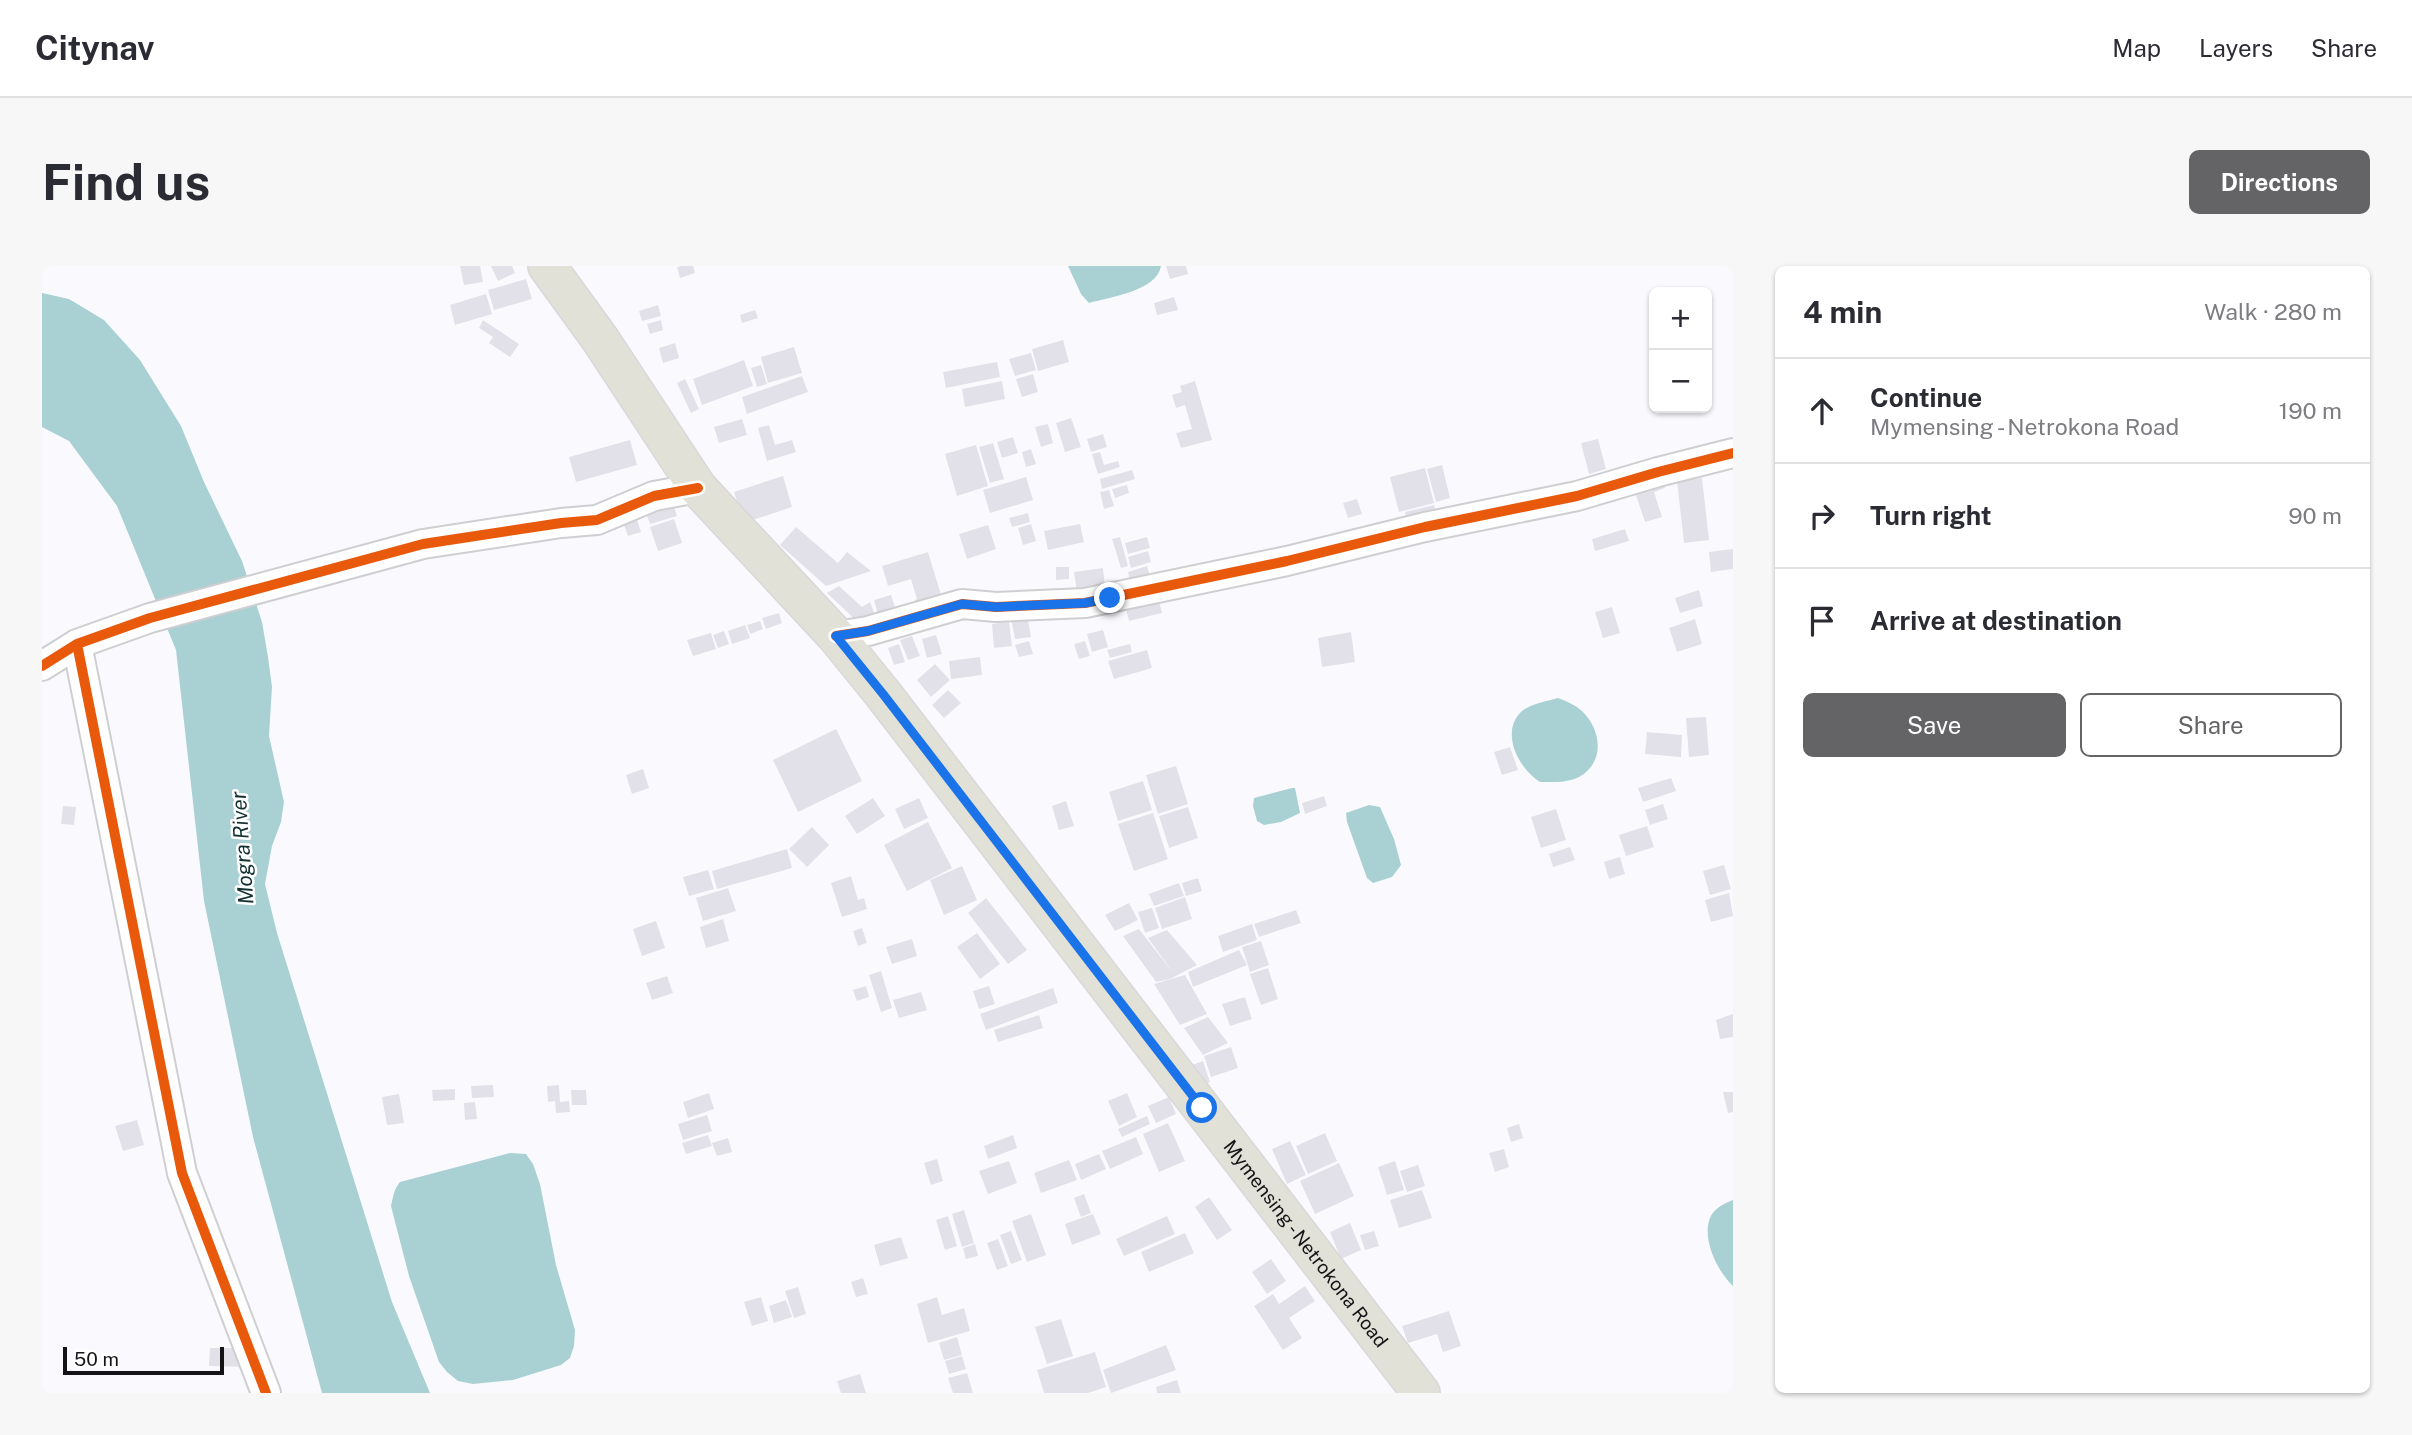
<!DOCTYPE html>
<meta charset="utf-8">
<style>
body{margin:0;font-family:"Public Sans",sans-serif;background:#f7f7f7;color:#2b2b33}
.controls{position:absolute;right:21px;top:21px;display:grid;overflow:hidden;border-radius:10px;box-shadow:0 2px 5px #0004}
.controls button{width:63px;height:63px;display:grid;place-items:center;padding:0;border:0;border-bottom:2px solid #e1e1e2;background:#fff;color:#2b2b33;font:35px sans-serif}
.scale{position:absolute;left:21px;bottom:18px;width:161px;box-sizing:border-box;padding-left:7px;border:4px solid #141316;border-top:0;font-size:19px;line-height:24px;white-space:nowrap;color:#141316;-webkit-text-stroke:5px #fff;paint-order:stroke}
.stop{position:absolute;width:21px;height:21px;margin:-16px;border:5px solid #1a73e8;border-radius:50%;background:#fff}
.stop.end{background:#1a73e8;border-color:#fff;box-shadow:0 2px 7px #0008}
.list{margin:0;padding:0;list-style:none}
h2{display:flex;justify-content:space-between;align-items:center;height:91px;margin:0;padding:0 28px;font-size:30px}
h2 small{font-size:23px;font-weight:400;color:#7c7c81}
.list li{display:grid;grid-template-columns:46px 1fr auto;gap:21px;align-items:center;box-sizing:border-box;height:105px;padding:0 28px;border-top:2px solid #e1e1e2}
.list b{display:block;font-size:26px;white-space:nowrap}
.list p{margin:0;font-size:23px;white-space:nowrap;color:#7c7c81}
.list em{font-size:23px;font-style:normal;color:#7c7c81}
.actions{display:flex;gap:14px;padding:21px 28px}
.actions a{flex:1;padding:16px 0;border:2px solid #646467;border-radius:10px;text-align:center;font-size:24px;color:#646467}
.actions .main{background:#646467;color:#fff}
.icon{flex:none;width:38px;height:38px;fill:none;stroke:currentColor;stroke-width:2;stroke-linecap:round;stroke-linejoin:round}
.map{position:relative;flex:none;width:1691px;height:1127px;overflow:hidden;border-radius:10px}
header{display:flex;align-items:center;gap:42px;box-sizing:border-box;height:98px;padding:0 35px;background:#fff;border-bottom:2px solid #e1e1e2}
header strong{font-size:33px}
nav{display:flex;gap:38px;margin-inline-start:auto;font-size:24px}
.intro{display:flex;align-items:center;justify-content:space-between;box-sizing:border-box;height:168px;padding:0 42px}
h1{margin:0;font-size:49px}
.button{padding:18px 32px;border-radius:10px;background:#646467;color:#fff;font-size:24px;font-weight:700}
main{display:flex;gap:42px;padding:0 42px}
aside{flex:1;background:#fff;border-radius:10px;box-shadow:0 2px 5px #0004}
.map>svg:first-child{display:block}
.water{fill:#a9d1d4}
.building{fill:#e2e1ea}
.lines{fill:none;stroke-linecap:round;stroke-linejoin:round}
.minor-casing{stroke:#cfced1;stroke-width:32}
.major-casing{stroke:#d8d8da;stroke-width:40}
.minor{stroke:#fefeff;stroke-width:28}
.major{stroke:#e2e1d7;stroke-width:37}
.cycleway-casing{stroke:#fff;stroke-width:15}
.cycleway{stroke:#e8590c;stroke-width:10}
.route{stroke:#1a73e8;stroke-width:9}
.labels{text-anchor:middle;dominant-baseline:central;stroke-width:5;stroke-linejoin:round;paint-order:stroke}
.street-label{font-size:19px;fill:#141316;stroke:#fff}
.water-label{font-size:21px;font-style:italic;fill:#123031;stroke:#fff}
</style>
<header>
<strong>Citynav</strong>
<nav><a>Map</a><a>Layers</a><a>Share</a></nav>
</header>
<div class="intro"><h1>Find us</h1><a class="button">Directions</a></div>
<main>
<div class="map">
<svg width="1691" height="1127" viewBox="0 0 1691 1127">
<rect width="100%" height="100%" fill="#fafafe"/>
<path class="water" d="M 1026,0 L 1119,0 C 1115,25 1068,31 1047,37 L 1039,28 Z
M 0,27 L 27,33 L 62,54 L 98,94 L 139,160 L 162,216 L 200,295 L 220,356 L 226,391 L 230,421 L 227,470 L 242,536 L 239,556 L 230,580 L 223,618 L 235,667 L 350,1036 L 388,1127 L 280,1127 L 211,871 L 162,635 L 134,384 L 75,240 L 27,175 L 0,161 Z
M 1516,432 C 1525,435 1533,439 1540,445 C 1560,464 1563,497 1537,511 C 1525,517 1511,516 1498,516 C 1477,503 1457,466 1480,445 C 1488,438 1506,435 1516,432 Z
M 1250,522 L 1253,522 L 1258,547 L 1239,556 L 1222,559 L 1215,555 L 1211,540 L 1212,532 Z
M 1327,539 L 1338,541 L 1352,573 L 1359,599 L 1350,611 L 1331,617 L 1325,612 L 1305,556 L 1304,547 Z
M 468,887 L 484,888 L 491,898 L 498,918 L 514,999 L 533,1064 L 532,1080 L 528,1092 L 519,1099 L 471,1114 L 431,1118 L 416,1115 L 405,1106 L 397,1096 L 367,1010 L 349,940 C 351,931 352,923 358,916 Z
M 1691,934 L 1691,1020 C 1676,1006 1661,976 1667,955 C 1670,943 1681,938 1691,934 Z"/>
<path class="building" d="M 418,0 L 438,0 L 441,16 L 422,19 Z
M 449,0 L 470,0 L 473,7 L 456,15 Z
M 640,0 L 651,0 L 653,7 L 638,12 L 635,1 Z
M 1124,0 L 1144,0 L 1146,8 L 1128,13 Z
M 484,13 L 490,33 L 452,44 L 446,24 Z
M 444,28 L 450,48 L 413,59 L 408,39 Z
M 1132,31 L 1136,44 L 1115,49 L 1112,37 Z
M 616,39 L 619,50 L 600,55 L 597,45 Z
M 713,44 L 716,52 L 700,57 L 698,49 Z
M 441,54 L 477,78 L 468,91 L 447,77 L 451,71 L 437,62 Z
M 619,54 L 621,64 L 608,68 L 605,58 Z
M 1021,74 L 1027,96 L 996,105 L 990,83 Z
M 633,77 L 637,92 L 621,97 L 617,82 Z
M 752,81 L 760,107 L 726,117 L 719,91 Z
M 989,87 L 994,104 L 973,110 L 967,93 Z
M 702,94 L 711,120 L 660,139 L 651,113 Z
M 955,96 L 958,111 L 904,122 L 901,106 Z
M 719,99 L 725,118 L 715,121 L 709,102 Z
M 991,108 L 996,126 L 980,131 L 974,113 Z
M 760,110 L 766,126 L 705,148 L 700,131 Z
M 643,113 L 657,143 L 649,147 L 635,117 Z
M 960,115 L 963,133 L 923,141 L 920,123 Z
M 1153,115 L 1170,174 L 1139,182 L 1134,167 L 1150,163 L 1143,139 L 1134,142 L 1130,129 L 1140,126 L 1138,120 Z
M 1029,152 L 1039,181 L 1023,186 L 1014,157 Z
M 700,153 L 705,169 L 677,177 L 672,161 Z
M 1006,158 L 1011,177 L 999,181 L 993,161 Z
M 727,159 L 733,179 L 750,174 L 754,186 L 725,195 L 716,162 Z
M 1061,168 L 1065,181 L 1049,186 L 1045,173 Z
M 971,171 L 976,187 L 960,192 L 955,176 Z
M 1556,173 L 1564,203 L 1547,208 L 1539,177 Z
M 588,174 L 595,199 L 534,216 L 527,191 Z
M 951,177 L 962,213 L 948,217 L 937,181 Z
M 934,179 L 946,220 L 915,230 L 903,188 Z
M 989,183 L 994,198 L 984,201 L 980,186 Z
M 1058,186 L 1062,199 L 1076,195 L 1078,201 L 1056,208 L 1050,188 Z
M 1400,199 L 1408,232 L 1394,236 L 1385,203 Z
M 1383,202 L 1392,237 L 1357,246 L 1348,211 Z
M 1090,204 L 1093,213 L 1060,223 L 1058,213 Z
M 741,210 L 750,241 L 702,257 L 692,226 Z
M 984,211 L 991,234 L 948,247 L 941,224 Z
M 1660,212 L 1667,274 L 1642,277 L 1635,215 Z
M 1621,214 L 1623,222 L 1612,226 L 1620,251 L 1603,256 L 1592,223 Z
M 1085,219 L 1087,227 L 1073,232 L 1070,223 Z
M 1067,224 L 1072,240 L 1062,243 L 1058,226 Z
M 1315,233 L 1320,248 L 1306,252 L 1301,237 Z
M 630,235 L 635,250 L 608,258 L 603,244 Z
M 1392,239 L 1395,249 L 1365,256 L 1363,246 Z
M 986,247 L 988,256 L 970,261 L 967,252 Z
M 632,253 L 640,277 L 616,285 L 608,261 Z
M 595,254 L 599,266 L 586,270 L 582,259 Z
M 989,258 L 994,275 L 981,279 L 976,262 Z
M 1038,258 L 1042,276 L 1006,284 L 1002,265 Z
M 946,259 L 954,283 L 925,293 L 917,268 Z
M 754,261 L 796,297 L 805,286 L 829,305 L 784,320 L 738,279 Z
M 1583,263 L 1587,275 L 1553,285 L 1550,273 Z
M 1078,271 L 1086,300 L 1079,302 L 1070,273 Z
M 1105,271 L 1108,282 L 1086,288 L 1083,277 Z
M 1691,283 L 1691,303 L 1669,306 L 1667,286 Z
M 1106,285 L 1109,296 L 1089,302 L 1086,291 Z
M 886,286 L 900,332 L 875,340 L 873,334 L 875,333 L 869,313 L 846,320 L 840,300 Z
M 1105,300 L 1109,313 L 1089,319 L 1086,306 Z
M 1014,301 L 1027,301 L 1027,313 L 1014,314 Z
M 1061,302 L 1063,322 L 1035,326 L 1032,306 Z
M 797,320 L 820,341 L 828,336 L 835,354 L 820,360 L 785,327 Z
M 1657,324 L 1661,340 L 1638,347 L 1633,332 Z
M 849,329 L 856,350 L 838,356 L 832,334 Z
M 1116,331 L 1120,347 L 1087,355 L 1084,343 L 1099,340 Z
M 1570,341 L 1578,367 L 1561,372 L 1553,346 Z
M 737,347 L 740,357 L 724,363 L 720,352 Z
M 985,349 L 989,371 L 973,373 L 969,352 Z
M 1653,353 L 1660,378 L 1635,386 L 1627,362 Z
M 718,355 L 721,363 L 708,368 L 705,359 Z
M 967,356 L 970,380 L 952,382 L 950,358 Z
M 703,359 L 708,372 L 690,378 L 686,365 Z
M 1061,364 L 1066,381 L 1050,386 L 1045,368 Z
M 682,365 L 687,378 L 676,382 L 671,369 Z
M 1309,366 L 1313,396 L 1280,401 L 1276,372 Z
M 669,367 L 674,383 L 651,390 L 645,374 Z
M 894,369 L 900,388 L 885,392 L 880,373 Z
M 870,370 L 878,390 L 866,394 L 858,374 Z
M 987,375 L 991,388 L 977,391 L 973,379 Z
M 1043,375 L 1048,390 L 1037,393 L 1032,378 Z
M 857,378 L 863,396 L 852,399 L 846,382 Z
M 1088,378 L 1090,386 L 1068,392 L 1065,384 Z
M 1105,384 L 1110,402 L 1072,413 L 1066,395 Z
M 938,391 L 940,409 L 909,413 L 907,395 Z
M 893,398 L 908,414 L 889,431 L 875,414 Z
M 906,424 L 919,437 L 902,452 L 890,439 Z
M 1664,451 L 1667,489 L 1647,491 L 1644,452 Z
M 794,463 L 820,515 L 756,546 L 731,494 Z
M 1605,466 L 1640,469 L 1639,491 L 1603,488 Z
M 1468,481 L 1476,504 L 1460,509 L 1452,486 Z
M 1134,500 L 1146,538 L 1116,548 L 1104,509 Z
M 601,503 L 607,522 L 590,528 L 584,509 Z
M 1629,512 L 1634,525 L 1601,536 L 1596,522 Z
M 1101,515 L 1110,544 L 1076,555 L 1067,526 Z
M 1282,530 L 1285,540 L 1263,548 L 1260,537 Z
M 831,532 L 843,550 L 815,568 L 803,550 Z
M 877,532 L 886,552 L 862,563 L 853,543 Z
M 1024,535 L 1032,560 L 1017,564 L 1010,540 Z
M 1621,538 L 1626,553 L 1608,559 L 1603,544 Z
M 21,540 L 34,541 L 32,559 L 19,558 Z
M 1146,541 L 1156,572 L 1127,582 L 1117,550 Z
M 1514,543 L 1524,574 L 1499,582 L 1489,551 Z
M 1111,547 L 1126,593 L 1092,605 L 1076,558 Z
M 886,556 L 910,602 L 865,625 L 842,579 Z
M 1605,560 L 1612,581 L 1584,590 L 1577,569 Z
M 770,561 L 787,579 L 765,601 L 747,583 Z
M 1528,581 L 1533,594 L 1511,601 L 1507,588 Z
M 745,583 L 750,602 L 675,623 L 670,605 Z
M 1578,591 L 1583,608 L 1567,613 L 1562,596 Z
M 1682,599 L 1689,623 L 1668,629 L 1661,605 Z
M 920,600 L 935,634 L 902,649 L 888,614 Z
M 666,604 L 672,623 L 647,630 L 641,611 Z
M 809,610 L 816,634 L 822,632 L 825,643 L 800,651 L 789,617 Z
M 1156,612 L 1160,625 L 1144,630 L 1140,617 Z
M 1137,617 L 1142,630 L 1112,640 L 1107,628 Z
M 686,622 L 694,645 L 661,655 L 654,632 Z
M 1687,627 L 1691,650 L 1669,656 L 1663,634 Z
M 1143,631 L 1150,653 L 1120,663 L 1113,642 Z
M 944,632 L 985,684 L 966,698 L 926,647 Z
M 1087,637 L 1096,654 L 1073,665 L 1063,649 Z
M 1110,642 L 1117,662 L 1103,667 L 1096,646 Z
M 1254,644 L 1259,657 L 1217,671 L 1212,658 Z
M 681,653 L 687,675 L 664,682 L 658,661 Z
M 614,655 L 623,682 L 600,690 L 591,663 Z
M 1210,658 L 1215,674 L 1181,686 L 1176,670 Z
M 820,662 L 825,677 L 816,680 L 811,665 Z
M 1097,663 L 1132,708 L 1106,672 L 1125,664 L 1155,699 L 1128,713 L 1114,716 L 1081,670 Z
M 935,667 L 958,698 L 938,713 L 915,681 Z
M 870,673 L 875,690 L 850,698 L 844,681 Z
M 1219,675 L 1227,699 L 1208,706 L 1200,681 Z
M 1197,684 L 1205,699 L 1151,721 L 1146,706 Z
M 1226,702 L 1236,733 L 1219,739 L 1208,708 Z
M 839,705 L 850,742 L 839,746 L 827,709 Z
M 1143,709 L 1165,748 L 1138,759 L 1112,718 Z
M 625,710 L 631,727 L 610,734 L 604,717 Z
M 824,720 L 827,731 L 815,735 L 811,724 Z
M 947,720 L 953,738 L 937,743 L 931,725 Z
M 1011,722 L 1016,737 L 944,764 L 938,748 Z
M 879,726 L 885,744 L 857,752 L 851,734 Z
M 1203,731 L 1210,753 L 1188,760 L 1180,738 Z
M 1691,748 L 1691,771 L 1678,773 L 1674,754 Z
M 997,749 L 1001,762 L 956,776 L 952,764 Z
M 1166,751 L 1186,777 L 1161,789 L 1142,762 Z
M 1189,781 L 1196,802 L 1169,811 L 1162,790 Z
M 1161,795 L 1168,816 L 1149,823 L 1142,802 Z
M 451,819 L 452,831 L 430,832 L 429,820 Z
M 517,819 L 518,836 L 527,835 L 528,846 L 514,847 L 513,835 L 506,836 L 505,820 Z
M 413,823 L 413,834 L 391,835 L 390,824 Z
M 529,824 L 544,824 L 545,839 L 530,839 Z
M 1681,826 L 1691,826 L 1691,846 L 1686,847 Z
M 667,827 L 672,843 L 646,852 L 641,836 Z
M 1085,827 L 1095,851 L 1077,860 L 1066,835 Z
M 357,828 L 362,857 L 345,859 L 340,831 Z
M 1127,831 L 1134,848 L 1114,857 L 1106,840 Z
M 433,836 L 435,853 L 423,854 L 422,837 Z
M 665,849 L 670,865 L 641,874 L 636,858 Z
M 1105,850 L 1108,858 L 1080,871 L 1076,863 Z
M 95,854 L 102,879 L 81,885 L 73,860 Z
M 1126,857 L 1143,895 L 1117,906 L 1101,868 Z
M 1477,858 L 1481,872 L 1469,876 L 1465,862 Z
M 1283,867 L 1295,895 L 1266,908 L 1254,880 Z
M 666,869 L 670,880 L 644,888 L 640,877 Z
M 971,869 L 975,882 L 946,893 L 942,880 Z
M 1094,871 L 1101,888 L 1068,903 L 1060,885 Z
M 686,872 L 690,886 L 675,890 L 670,877 Z
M 1248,875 L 1264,909 L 1245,918 L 1230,883 Z
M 1462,883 L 1467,901 L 1453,906 L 1447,887 Z
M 1057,888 L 1064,903 L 1039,914 L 1033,898 Z
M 895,893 L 901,915 L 889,919 L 882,897 Z
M 1027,894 L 1035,914 L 999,927 L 992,907 Z
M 967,895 L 975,917 L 946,928 L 937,905 Z
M 1353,895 L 1362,924 L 1345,929 L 1336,901 Z
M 1297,897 L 1312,930 L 1273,948 L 1258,915 Z
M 1376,899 L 1383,920 L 1365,926 L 1358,905 Z
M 1380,924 L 1390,952 L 1357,962 L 1348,934 Z
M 1042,928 L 1049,947 L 1039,951 L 1032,932 Z
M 1167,931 L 1190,964 L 1175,974 L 1153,941 Z
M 922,944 L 932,977 L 920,981 L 910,948 Z
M 989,948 L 1004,989 L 985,996 L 970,955 Z
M 1051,948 L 1059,968 L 1030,979 L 1023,958 Z
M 906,950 L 915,980 L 903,984 L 894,954 Z
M 1125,950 L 1133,968 L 1082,990 L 1074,973 Z
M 1308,957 L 1319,984 L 1299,993 L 1288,966 Z
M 969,965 L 980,994 L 969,998 L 958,969 Z
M 1332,965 L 1337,980 L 1323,984 L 1318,969 Z
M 1143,967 L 1152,987 L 1107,1006 L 1099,986 Z
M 859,971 L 866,992 L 838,1000 L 832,979 Z
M 956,973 L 966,1000 L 955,1004 L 945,977 Z
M 933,978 L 936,990 L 924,993 L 921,982 Z
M 1229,993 L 1244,1015 L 1225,1028 L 1210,1006 Z
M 821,1012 L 826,1028 L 814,1031 L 809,1016 Z
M 1263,1020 L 1273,1035 L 1247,1052 L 1260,1072 L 1241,1084 L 1212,1040 L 1231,1028 L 1237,1038 Z
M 756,1021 L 764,1048 L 752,1052 L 743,1025 Z
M 719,1031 L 726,1055 L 710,1060 L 702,1036 Z
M 895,1031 L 900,1049 L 922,1042 L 928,1065 L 886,1077 L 875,1038 Z
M 744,1034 L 750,1051 L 732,1057 L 727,1040 Z
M 1407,1045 L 1419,1080 L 1401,1086 L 1395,1068 L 1366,1077 L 1360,1060 Z
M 1019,1053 L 1031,1090 L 1005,1098 L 993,1061 Z
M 915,1071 L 920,1089 L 902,1094 L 897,1077 Z
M 1124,1079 L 1134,1104 L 1069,1127 L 1061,1104 Z
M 168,1082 L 206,1082 L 206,1101 L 167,1100 Z
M 1053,1086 L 1064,1121 L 1046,1127 L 1002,1127 L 995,1104 Z
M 920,1090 L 924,1103 L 907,1108 L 903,1095 Z
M 925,1107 L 931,1127 L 911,1127 L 906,1112 Z
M 818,1108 L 824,1127 L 799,1127 L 795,1115 Z
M 1135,1114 L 1139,1127 L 1115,1127 L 1114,1121 Z"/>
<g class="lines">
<g class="minor-casing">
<path id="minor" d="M 794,370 L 826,365 L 920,338 L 954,341 L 1043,337 L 1245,295 L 1383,261 L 1535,230 L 1616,206 L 1691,187
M 35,378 L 140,907 L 224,1127
M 0,400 L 35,378 L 108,352 L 381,278 L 519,257 L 555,254 L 612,230 L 656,222"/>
</g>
<g class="major-casing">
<g id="major">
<path id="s1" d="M 505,0 L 558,73 L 656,222 L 794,370 L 841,428 L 1379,1127"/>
</g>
</g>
<use href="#minor" class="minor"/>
<use href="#major" class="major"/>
<g class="cycleway-casing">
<path id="cycleway" d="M 794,370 L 826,365 L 920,338 L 954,341 L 1043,337 L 1245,295 L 1383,261 L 1535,230 L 1616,206 L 1691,187
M 35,378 L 140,907 L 224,1127
M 0,400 L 35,378 L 108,352 L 381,278 L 519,257 L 555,254 L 612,230 L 656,222"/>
</g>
<use href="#cycleway" class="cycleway"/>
</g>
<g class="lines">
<path class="route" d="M 1068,332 L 1043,337 L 954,341 L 920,338 L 826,365 L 794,370 L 841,428 L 1160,842"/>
</g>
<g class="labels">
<g class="street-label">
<text stroke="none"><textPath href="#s1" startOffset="1239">Mymensing - Netrokona Road</textPath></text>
</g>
<g class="water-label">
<text transform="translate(200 582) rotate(-94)">Mogra River</text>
</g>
</g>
</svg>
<div class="controls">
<button>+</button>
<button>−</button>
</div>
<div class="scale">50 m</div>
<div class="stop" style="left:1160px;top:842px"></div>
<div class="stop end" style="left:1068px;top:332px"></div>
</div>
<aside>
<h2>4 min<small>Walk · 280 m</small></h2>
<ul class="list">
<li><svg class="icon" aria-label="ahead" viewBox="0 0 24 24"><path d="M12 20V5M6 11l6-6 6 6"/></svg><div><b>Continue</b><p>Mymensing - Netrokona Road</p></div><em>190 m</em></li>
<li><svg class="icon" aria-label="right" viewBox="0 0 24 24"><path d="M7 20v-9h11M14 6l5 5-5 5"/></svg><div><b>Turn right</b></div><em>90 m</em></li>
<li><svg class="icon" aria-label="arrive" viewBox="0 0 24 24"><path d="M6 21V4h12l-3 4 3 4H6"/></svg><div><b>Arrive at destination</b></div></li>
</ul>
<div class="actions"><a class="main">Save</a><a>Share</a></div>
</aside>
</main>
